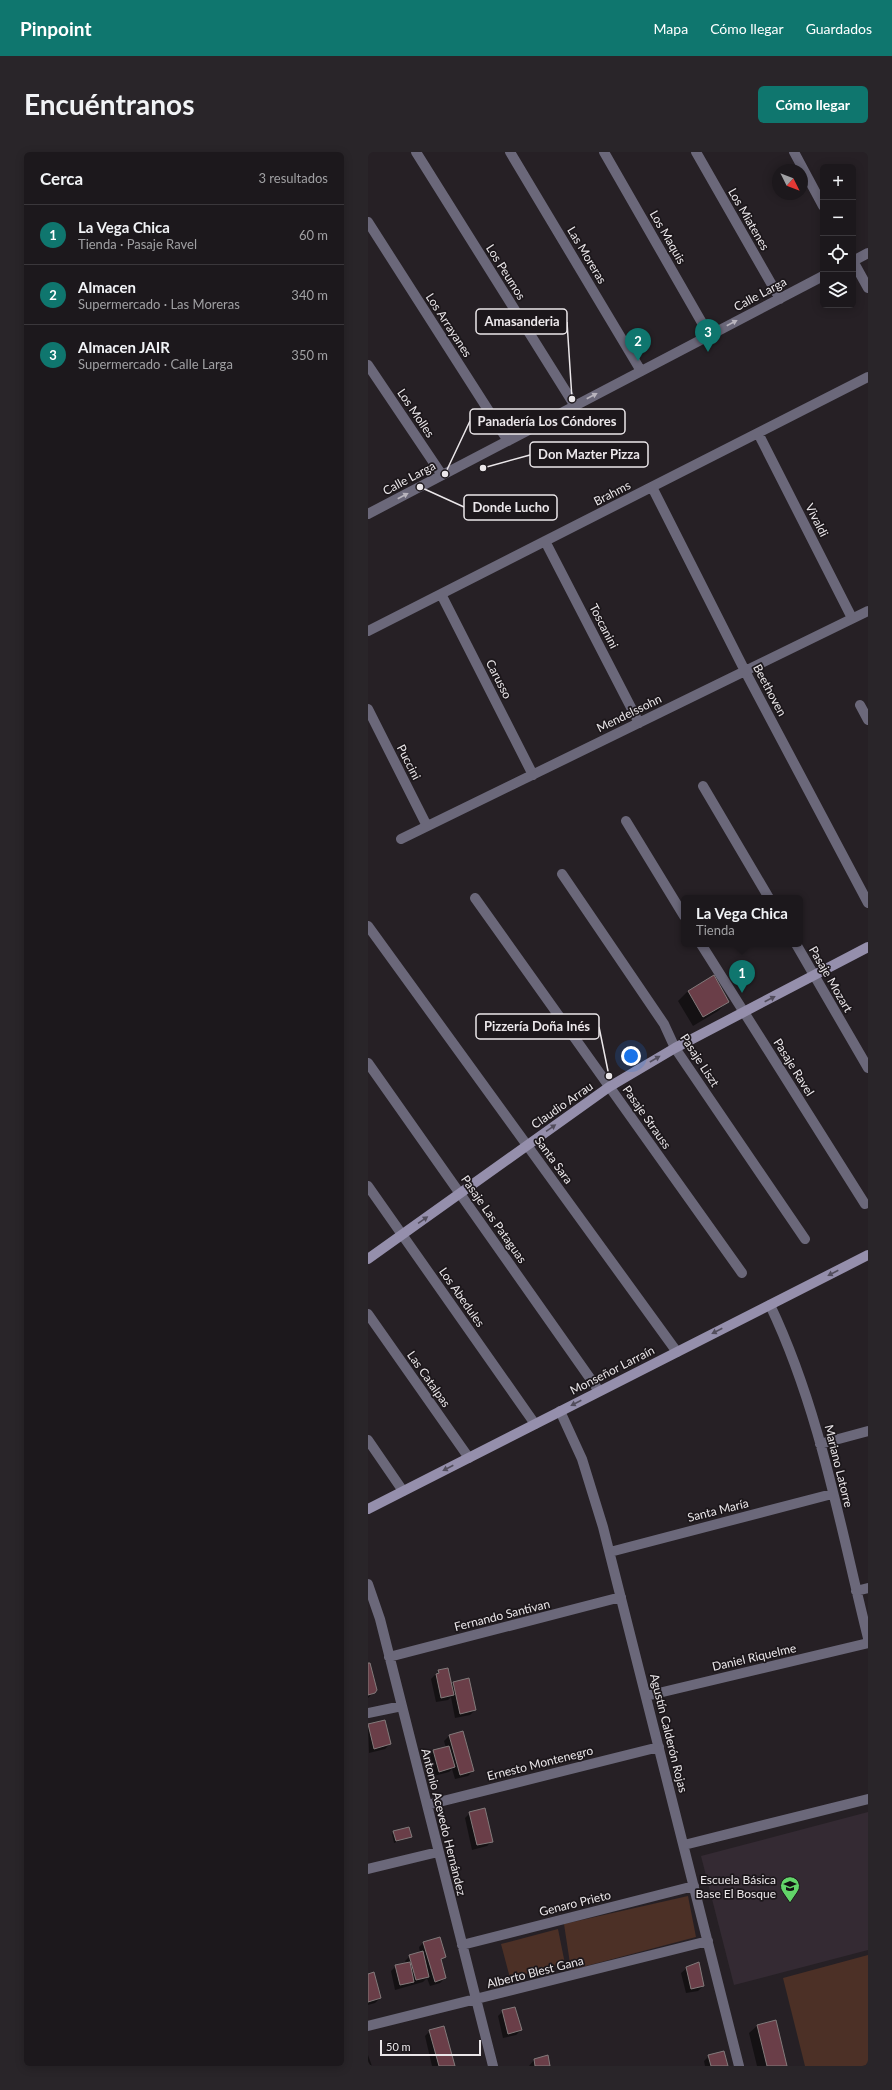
<!DOCTYPE html>
<html lang="es">
<meta charset="utf-8">
<style>
body{margin:0;font-family:Lato,sans-serif;background:#292529;color:#f1f3f6}
.controls{position:absolute;right:12px;top:12px;display:grid;overflow:hidden;border-radius:6px;box-shadow:0 2px 10px #0003}
.controls button{width:36px;height:36px;display:grid;place-items:center;padding:0;border:0;border-bottom:1px solid #3a373b;background:#1c181c;color:#f1f3f6;font:20px sans-serif}
.compass{position:absolute;left:404px;top:12px;width:36px;height:36px;border-radius:50%;background:#1c181c;box-shadow:0 2px 10px #0003;rotate:132deg}
.scale{position:absolute;left:12px;bottom:10px;width:101px;box-sizing:border-box;padding-left:4px;border:2px solid #ebe7ea;border-top:0;font-size:11px;line-height:14px;white-space:nowrap;color:#ebe7ea;-webkit-text-stroke:3px #1c171b;paint-order:stroke}
.you{position:absolute;left:263px;top:904px;width:14px;height:14px;margin:-10px;border:3px solid #fff;border-radius:50%;background:#1a73e8;box-shadow:0 0 0 6px #1a73e833}
.badge{display:grid;place-items:center;width:26px;height:26px;border-radius:50%;background:#0f766e;color:#fff;font-size:13px;font-weight:700}
.pin{position:absolute;translate:-50% -33px;filter:drop-shadow(0 1px 2px #0008)}
.pin::after{content:'';position:absolute;top:21px;width:14px;height:12px;background:inherit;clip-path:polygon(0 0,100% 0,50% 100%)}
.popup{position:absolute;left:313px;top:743px;width:122px;height:52px;box-sizing:border-box;display:grid;place-content:center;border-radius:6px;background:#1c181c;filter:drop-shadow(0 1px 3px #0005);font-size:13px;white-space:nowrap;color:#a0a0a3}
.popup b{font-size:15px;color:#f1f3f6}
.popup::after{content:'';position:absolute;left:50%;top:100%;margin-left:-8px;border:8px solid transparent;border-top-color:#1c181c}
.list{margin:0;padding:0;list-style:none}
h2{display:flex;justify-content:space-between;align-items:center;height:52px;margin:0;padding:0 16px;font-size:17px}
h2 small{font-size:13px;font-weight:400;color:#a0a0a3}
.list li{display:grid;grid-template-columns:26px 1fr auto;gap:12px;align-items:center;box-sizing:border-box;height:60px;padding:0 16px;border-top:1px solid #3a373b}
.list b{display:block;font-size:15px;white-space:nowrap}
.list p{margin:0;font-size:13px;white-space:nowrap;color:#a0a0a3}
.list em{font-size:13px;font-style:normal;color:#a0a0a3}
.icon{flex:none;width:22px;height:22px;fill:none;stroke:currentColor;stroke-width:2;stroke-linecap:round;stroke-linejoin:round}
.map{position:relative;flex:none;width:500px;height:1914px;overflow:hidden;border-radius:6px}
header{display:flex;align-items:center;gap:24px;box-sizing:border-box;height:56px;padding:0 20px;background:#0f766e;color:#fff}
header strong{font-size:19px}
nav{display:flex;gap:22px;margin-inline-start:auto;font-size:14px}
.intro{display:flex;align-items:center;justify-content:space-between;box-sizing:border-box;height:96px;padding:0 24px}
h1{margin:0;font-size:28px}
.button{padding:10px 18px;border-radius:6px;background:#0f766e;color:#fff;font-size:14px;font-weight:700}
main{display:flex;gap:24px;padding:0 24px}
aside{flex:1;background:#1c181c;border-radius:6px;box-shadow:0 2px 10px #0003}
.map>svg:first-child{display:block}
.built{fill:#342a33}
.green{fill:#4c3026}
.shadow{fill:#0007}
.building{fill:#6a3e48;stroke:#837a7b}
.lines{fill:none;stroke-linecap:round;stroke-linejoin:round}
.street{stroke:#6b687a;stroke-width:10}
.secondary{stroke:#958fac;stroke-width:10}
.oneway{fill:#b8b4bd}
.oneway2{fill:#524d5c}
.labels{text-anchor:middle;dominant-baseline:central;stroke-width:3.5;stroke-linejoin:round;paint-order:stroke}
.street-label{font-size:12px;fill:#ebe7ea;stroke:#1c171b}
.poi-label{font-size:12px;fill:#ebe7ea;stroke:#1c171b;text-anchor:end}
.leader{fill:none;stroke:#ebe7ea;stroke-width:1.5}
.callout-dot{fill:#ebe7ea;stroke:#1c171b;stroke-width:1.5}
.callout{fill:#1c171b;stroke:#ebe7ea;stroke-width:1.5}
.callout-label{font-size:13px;text-anchor:middle;font-weight:bold;fill:#ebe7ea}
</style>
<header>
<strong>Pinpoint</strong>
<nav><a>Mapa</a><a>Cómo llegar</a><a>Guardados</a></nav>
</header>
<div class="intro"><h1>Encuéntranos</h1><a class="button">Cómo llegar</a></div>
<main>
<aside>
<h2>Cerca<small>3 resultados</small></h2>
<ul class="list">
<li><span class="badge">1</span><div><b>La Vega Chica</b><p>Tienda · Pasaje Ravel</p></div><em>60 m</em></li>
<li><span class="badge">2</span><div><b>Almacen</b><p>Supermercado · Las Moreras</p></div><em>340 m</em></li>
<li><span class="badge">3</span><div><b>Almacen JAIR</b><p>Supermercado · Calle Larga</p></div><em>350 m</em></li>
</ul>
</aside>
<div class="map">
<svg width="500" height="1914" viewBox="0 0 500 1914">
<rect width="100%" height="100%" fill="#262025"/>
<path class="built" d="M 500,1660 L 500,1798 L 366,1833 L 333,1704 Z"/>
<path class="green" d="M 320,1744 L 328,1785 L 203,1818 L 196,1772 Z
M 190,1777 L 197,1812 L 142,1826 L 133,1792 Z
M 500,1803 L 500,1914 L 437,1914 L 415,1826 Z"/>
<path class="shadow" d="M 346,825 L 360,849 L 350,859 L 325,874 L 310,849 L 320,839 Z
M 0,1512 L 6,1540 L 0,1546 Z
M 71,1519 L 83,1533 L 85,1531 L 107,1558 L 102,1563 L 87,1566 L 83,1545 L 80,1548 L 68,1550 L 63,1527 Z
M 16,1569 L 22,1592 L 17,1597 L 1,1601 L 0,1574 Z
M 81,1584 L 105,1619 L 100,1624 L 87,1627 L 84,1617 L 81,1620 L 66,1624 L 61,1604 L 66,1599 L 78,1596 L 76,1589 Z
M 102,1661 L 124,1689 L 119,1694 L 104,1698 L 97,1666 Z
M 26,1680 L 42,1685 L 26,1691 L 24,1682 Z
M 56,1790 L 76,1805 L 73,1809 L 77,1826 L 72,1831 L 62,1834 L 59,1826 L 55,1830 L 27,1838 L 23,1819 L 28,1814 L 38,1812 L 37,1809 L 42,1804 L 52,1801 L 51,1795 Z
M 319,1816 L 335,1834 L 330,1839 L 318,1841 L 313,1821 Z
M 0,1823 L 12,1846 L 7,1851 L 0,1853 Z
M 135,1859 L 153,1878 L 148,1883 L 135,1886 L 130,1864 Z
M 407,1869 L 418,1914 L 389,1914 L 381,1881 L 389,1874 Z
M 62,1879 L 86,1914 L 64,1914 L 57,1884 Z
M 0,1903 L 4,1914 L 0,1914 Z
M 341,1904 L 359,1914 L 337,1914 L 336,1909 Z
M 166,1908 L 181,1914 L 161,1914 Z"/>
<path class="building" d="M 346,823 L 361,850 L 335,865 L 320,839 Z
M 0,1511 L 2,1511 L 9,1538 L 7,1541 L 0,1543 Z
M 80,1516 L 86,1543 L 73,1546 L 68,1522 L 71,1521 L 70,1518 Z
M 101,1526 L 108,1558 L 92,1562 L 85,1530 Z
M 17,1568 L 23,1592 L 6,1597 L 0,1572 Z
M 95,1579 L 106,1619 L 92,1623 L 81,1583 Z
M 81,1594 L 87,1615 L 71,1620 L 65,1598 Z
M 117,1656 L 125,1690 L 109,1693 L 101,1660 Z
M 41,1675 L 44,1685 L 28,1689 L 25,1679 Z
M 72,1785 L 78,1805 L 73,1807 L 78,1826 L 67,1830 L 55,1790 Z
M 55,1799 L 61,1825 L 48,1828 L 41,1803 Z
M 42,1810 L 46,1830 L 32,1833 L 27,1813 Z
M 331,1810 L 336,1834 L 323,1837 L 318,1815 Z
M 6,1820 L 13,1846 L 0,1850 L 0,1822 Z
M 147,1855 L 154,1878 L 140,1882 L 134,1858 Z
M 408,1868 L 419,1914 L 399,1914 L 389,1873 Z
M 76,1874 L 87,1914 L 71,1914 L 61,1878 Z
M 356,1899 L 360,1914 L 343,1914 L 340,1903 Z
M 180,1903 L 182,1914 L 167,1914 L 166,1907 Z"/>
<g class="lines">
<path class="street" d="M 48,0 L 207,254
M 142,0 L 273,219
M 236,0 L 341,183
M 328,0 L 412,147
M 426,0 L 455,54
M 0,70 L 140,289
M 485,109 L 500,136
M 485,109 L 500,101
M 0,213 L 74,323
M 390,281 L 484,466
M 284,335 L 377,519 L 500,751
M 0,362 L 455,124
M 177,389 L 271,571
M 73,442 L 165,623
M 0,479 L 500,225
M 492,553 L 500,568
M 0,557 L 59,674
M 335,634 L 401,746
M 258,669 L 316,764
M 33,687 L 500,459
M 194,722 L 296,872 L 307,896 L 437,1087
M 107,746 L 374,1121
M 0,774 L 309,1200
M 333,792 L 497,1052
M 428,792 L 500,916
M 0,911 L 231,1239
M 0,1034 L 167,1272
M 402,1153 C 452,1258 472,1374 500,1486
M 0,1162 L 101,1306
M 192,1259 L 214,1307 L 235,1375 L 371,1914
M 0,1288 L 35,1339
M 452,1292 L 500,1279
M 242,1400 L 464,1342
M 0,1432 L 12,1467 L 125,1914
M 488,1439 L 500,1436
M 21,1505 L 253,1445
M 278,1544 L 500,1491
M 0,1561 L 34,1554
M 59,1653 L 291,1595
M 316,1693 L 500,1647
M 0,1717 L 70,1700
M 94,1793 L 326,1734
M 0,1874 L 340,1789"/>
<path class="secondary" d="M 0,1107 L 241,935 L 307,896 L 500,795
M 0,1357 L 500,1103"/>
</g>
<defs><path id="oneway-solid" d="M-6-.8H1V-3.2L6.5 0L1 3.2V.8H-6Z"/></defs>
<g class="oneway">
<use href="#oneway-solid" transform="translate(364 171) rotate(-28)"/>
<use href="#oneway-solid" transform="translate(224 244) rotate(-28)"/>
<use href="#oneway-solid" transform="translate(35 344) rotate(-28)"/>
</g>
<g class="oneway2">
<use href="#oneway-solid" transform="translate(402 847) rotate(-27)"/>
<use href="#oneway-solid" transform="translate(287 907) rotate(-30)"/>
<use href="#oneway-solid" transform="translate(183 976) rotate(-35)"/>
<use href="#oneway-solid" transform="translate(55 1068) rotate(-35)"/>
<use href="#oneway-solid" transform="translate(465 1121) rotate(153)"/>
<use href="#oneway-solid" transform="translate(349 1179) rotate(153)"/>
<use href="#oneway-solid" transform="translate(208 1251) rotate(153)"/>
<use href="#oneway-solid" transform="translate(80 1316) rotate(153)"/>
</g>
<defs>
<g id="school-pin" transform="scale(1)"><path d="M0 17L-7.5 6A9.5 9.5 0 1 1 7.5 6Z" fill="#62d469" stroke="#1c171b"/><path d="M0-5L7-2L0 1L-7-2ZM-4 1L0 2.5L4 1V4Q0 6-4 4Z" fill="#111"/></g>
</defs>
<g fill-rule="evenodd">
<use href="#school-pin" x="422" y="1734"/>
</g>
<g class="labels">
<g class="street-label">
<text transform="translate(381 67) rotate(60)">Los Miatenes</text>
<text transform="translate(300 85) rotate(60)">Los Maquis</text>
<text transform="translate(219 103) rotate(59)">Las Moreras</text>
<text transform="translate(138 120) rotate(58)">Los Peumos</text>
<text transform="translate(392 142) rotate(-28)">Calle Larga</text>
<text transform="translate(81 173) rotate(57)">Los Arrayanes</text>
<text transform="translate(48 261) rotate(56)">Los Molles</text>
<text transform="translate(41 326) rotate(-28)">Calle Larga</text>
<text transform="translate(244 341) rotate(-27)">Brahms</text>
<text transform="translate(449 368) rotate(63)">Vivaldi</text>
<text transform="translate(236 474) rotate(63)">Toscanini</text>
<text transform="translate(131 527) rotate(63)">Carusso</text>
<text transform="translate(402 538) rotate(62)">Beethoven</text>
<text transform="translate(261 561) rotate(-26)">Mendelssohn</text>
<text transform="translate(41 610) rotate(63)">Puccini</text>
<text transform="translate(463 827) rotate(60)">Pasaje Mozart</text>
<text transform="translate(332 908) rotate(57)">Pasaje Liszt</text>
<text transform="translate(426 915) rotate(58)">Pasaje Ravel</text>
<text transform="translate(194 953) rotate(-35)">Claudio Arrau</text>
<text transform="translate(279 965) rotate(55)">Pasaje Strauss</text>
<text transform="translate(186 1008) rotate(54)">Santa Sara</text>
<text transform="translate(126 1067) rotate(55)">Pasaje Las Pataguas</text>
<text transform="translate(94 1145) rotate(55)">Los Abedules</text>
<text transform="translate(244 1218) rotate(-27)">Monseñor Larraín</text>
<text transform="translate(61 1227) rotate(55)">Las Catalpas</text>
<text transform="translate(471 1314) rotate(76)">Mariano Latorre</text>
<text transform="translate(350 1358) rotate(-14)">Santa María</text>
<text transform="translate(134 1463) rotate(-14)">Fernando Santivan</text>
<text transform="translate(386 1505) rotate(-13)">Daniel Riquelme</text>
<text transform="translate(301 1581) rotate(76)">Agustín Calderón Rojas</text>
<text transform="translate(172 1611) rotate(-14)">Ernesto Montenegro</text>
<text transform="translate(76 1670) rotate(76)">Antonio Acevedo Hernández</text>
<text transform="translate(207 1751) rotate(-14)">Genaro Prieto</text>
<text transform="translate(167 1820) rotate(-14)">Alberto Blest Gana</text>
</g>
<g class="poi-label">
<text x="408" y="1727">Escuela Básica<tspan x="408" dy="14">Base El Bosque</tspan></text>
</g>
</g>
<path class="leader" d="M204 247L199 170M77 322L102 269M115 316L162 303M52 335L96 355M241 924L231 875"/>
<g class="callout-dot">
<circle cx="204" cy="247" r="4"/>
<circle cx="77" cy="322" r="4"/>
<circle cx="115" cy="316" r="4"/>
<circle cx="52" cy="335" r="4"/>
<circle cx="241" cy="924" r="4"/>
</g>
<g class="callout">
<rect x="108" y="157" width="91" height="25" rx="4"/>
<rect x="102" y="257" width="155" height="25" rx="4"/>
<rect x="162" y="290" width="118" height="25" rx="4"/>
<rect x="96" y="343" width="93" height="25" rx="4"/>
<rect x="108" y="862" width="123" height="25" rx="4"/>
</g>
<g class="callout-label">
<text x="154" y="174">Amasanderia</text>
<text x="179" y="274">Panadería Los Cóndores</text>
<text x="221" y="307">Don Mazter Pizza</text>
<text x="143" y="360">Donde Lucho</text>
<text x="169" y="879">Pizzería Doña Inés</text>
</g>
</svg>
<div class="controls">
<button>+</button>
<button>−</button>
<button><svg class="icon" aria-label="locate" viewBox="0 0 24 24"><circle cx="12" cy="12" r="6"/><path d="M12 2v4M12 18v4M2 12h4M18 12h4"/></svg></button>
<button><svg class="icon" aria-label="layers" viewBox="0 0 24 24"><path d="M12 4l9 5-9 5-9-5zM3 14l9 5 9-5"/></svg></button>
</div>
<svg class="compass" viewBox="-18 -18 36 36"><path d="M0-13l5 13h-10z" fill="#e53935"/><path d="M0 13l5-13h-10z" fill="#a0a0a3"/></svg>
<div class="scale">50 m</div>
<div class="you"></div>
<div class="pin badge" style="left:374px;top:841px">1</div>
<div class="popup"><b>La Vega Chica</b>Tienda</div>
<div class="pin badge" style="left:270px;top:209px">2</div>
<div class="pin badge" style="left:340px;top:200px">3</div>
</div>
</main>
